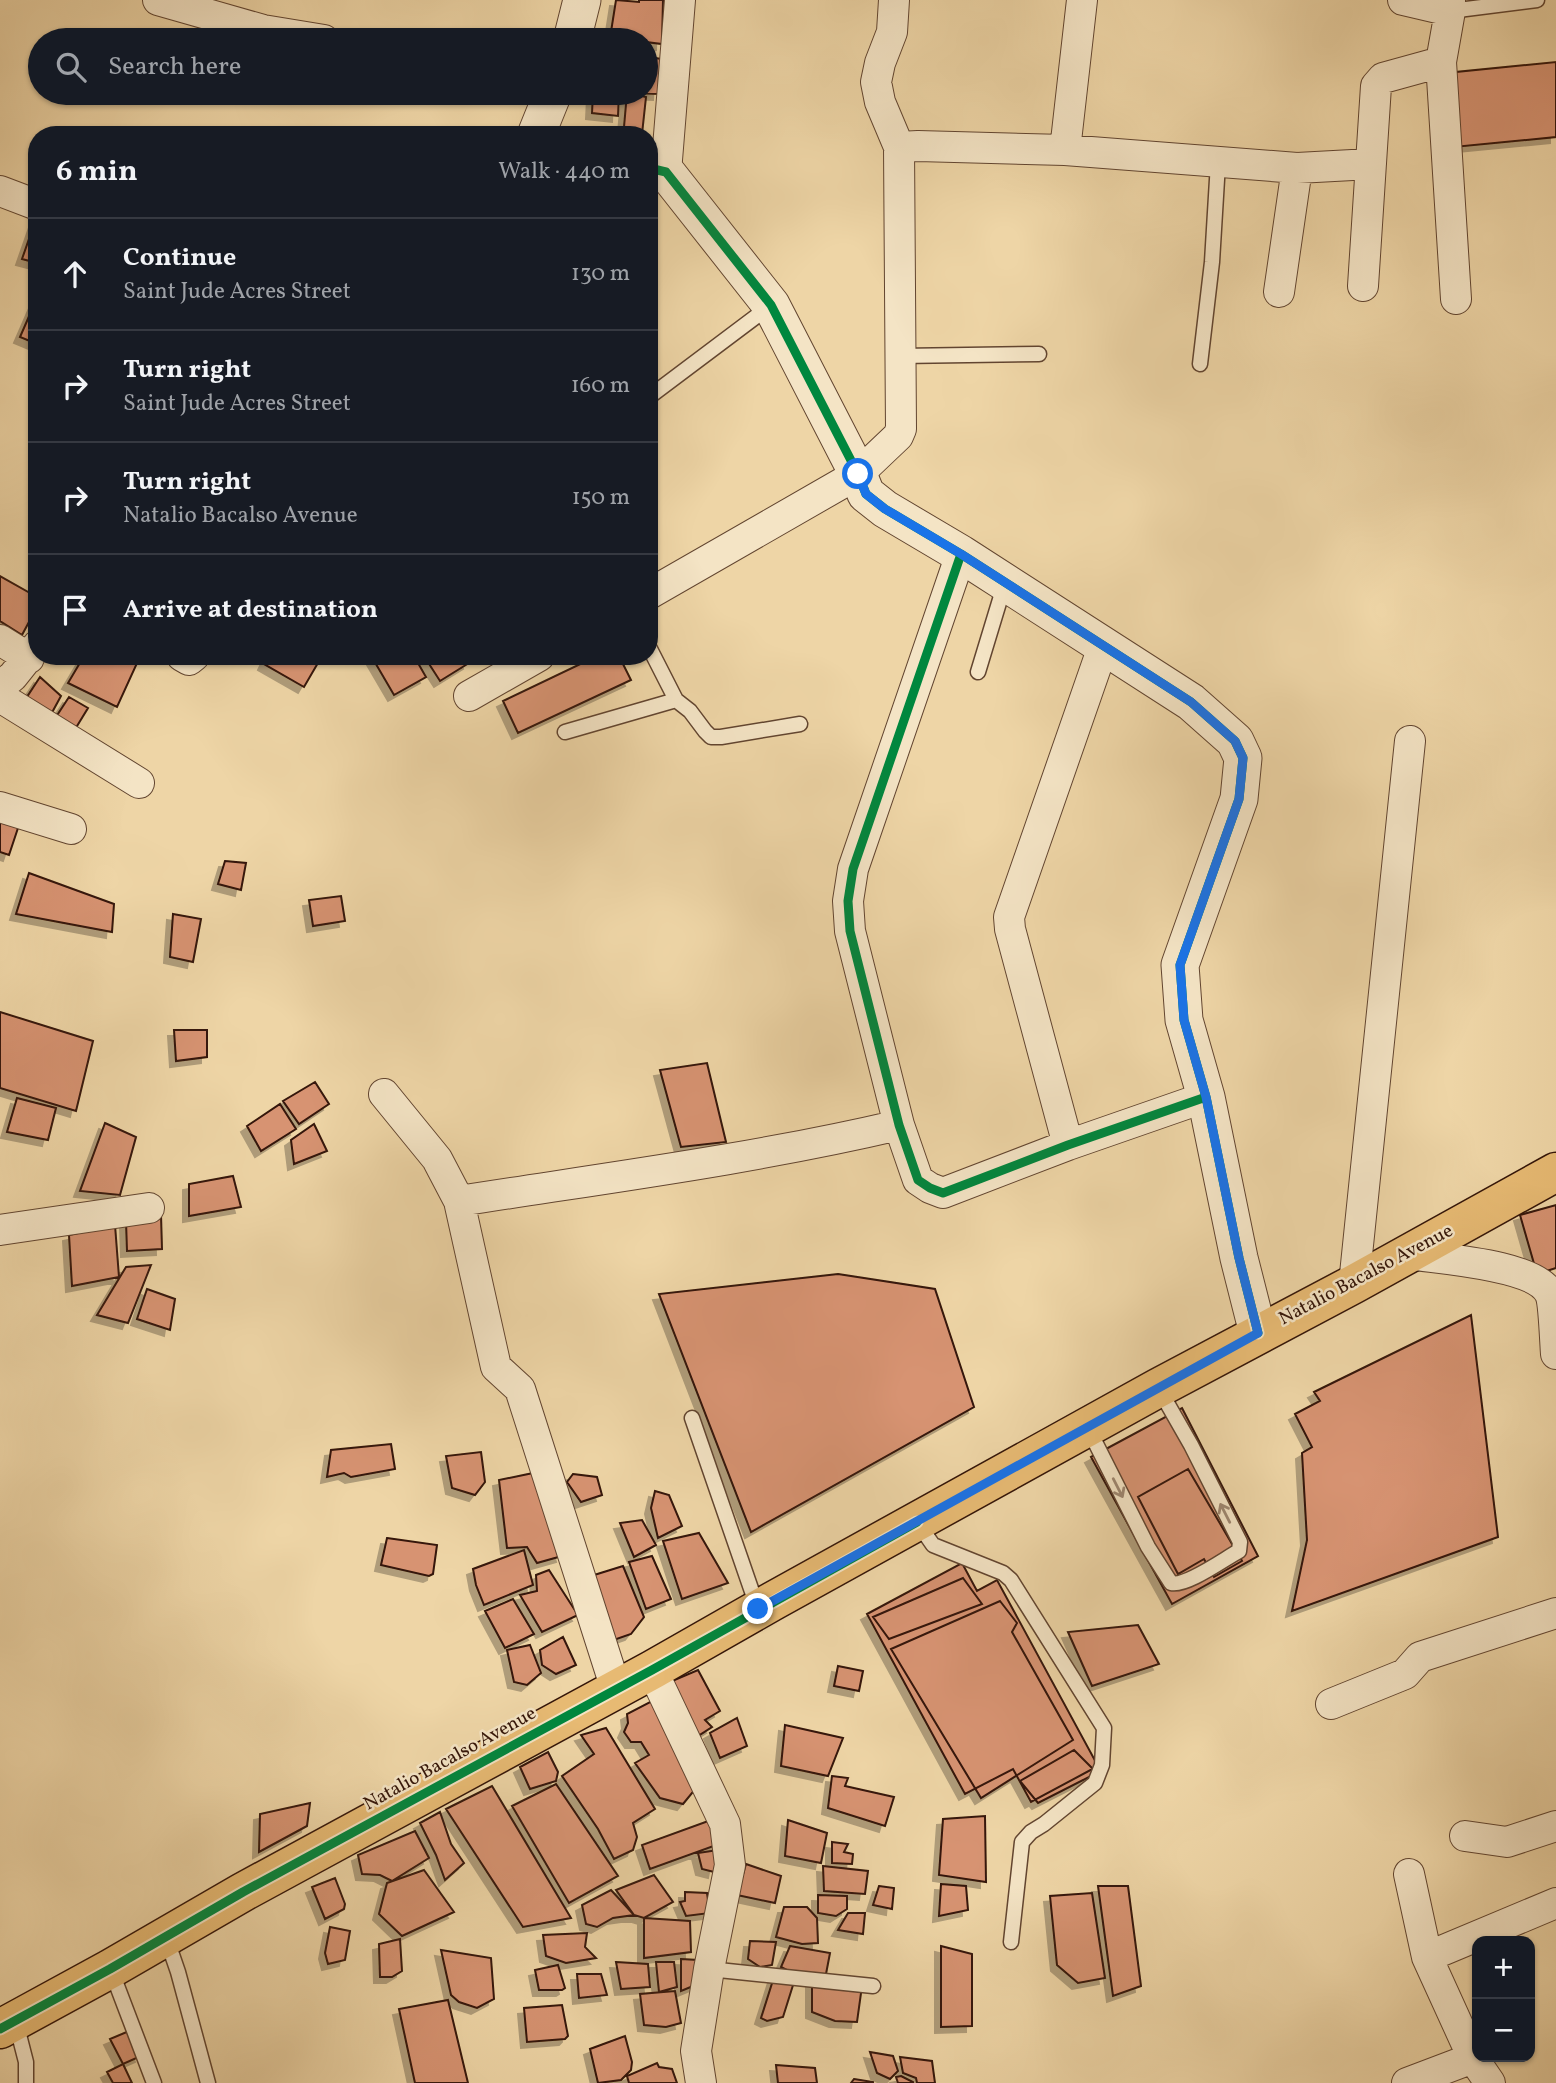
<!DOCTYPE html>
<meta charset="utf-8">
<style>
body{margin:0;font-family:Vollkorn,serif;background:#242831;color:#f1f3f6}
.controls{position:absolute;right:21px;bottom:21px;display:grid;overflow:hidden;border-radius:14px;box-shadow:0 2px 5px #0004}
.controls button{width:63px;height:63px;display:grid;place-items:center;padding:0;border:0;border-bottom:2px solid #363941;background:#171b24;color:#f1f3f6;font:35px sans-serif}
.stop{position:absolute;width:21px;height:21px;margin:-16px;border:5px solid #1a73e8;border-radius:50%;background:#fff}
.stop.end{background:#1a73e8;border-color:#fff;box-shadow:0 2px 7px #0008}
.list{margin:0;padding:0;list-style:none}
h2{display:flex;justify-content:space-between;align-items:center;height:91px;margin:0;padding:0 28px;font-size:30px}
h2 small{font-size:23px;font-weight:400;color:#9ea1a6}
.list li{display:grid;grid-template-columns:46px 1fr auto;gap:21px;align-items:center;box-sizing:border-box;height:112px;padding:0 28px;border-top:2px solid #363941}
.list b{display:block;font-size:26px;white-space:nowrap}
.list p{margin:0;font-size:23px;white-space:nowrap;color:#9ea1a6}
.list em{font-size:23px;font-style:normal;color:#9ea1a6}
.icon{flex:none;width:38px;height:38px;fill:none;stroke:currentColor;stroke-width:2;stroke-linecap:round;stroke-linejoin:round}
.map{position:relative;flex:none;width:1556px;height:2083px;overflow:hidden}
.search{position:absolute;background:#171b24;box-shadow:0 2px 5px #0004;left:28px;top:28px;width:630px;height:77px;display:flex;align-items:center;gap:18px;box-sizing:border-box;padding:0 24px;border-radius:38px;color:#9ea1a6;font-size:26px}
.panel{position:absolute;background:#171b24;box-shadow:0 2px 5px #0004;left:28px;top:126px;width:630px;height:539px;border-radius:28px}
.map>svg:first-child{display:block}
.building{fill:#d79372;stroke:#341508;stroke-width:2;filter:url(#shadow)}
.lines{fill:none;stroke-linecap:round;stroke-linejoin:round}
.service-casing{stroke:#624530;stroke-width:17}
.minor-casing{stroke:#624530;stroke-width:32}
.tertiary-casing{stroke:#624530;stroke-width:39}
.primary-casing{stroke:#341508;stroke-width:41}
.service{stroke:#f4e4c5;stroke-width:14}
.minor{stroke:#f4e4c5;stroke-width:30}
.tertiary{stroke:#f4e4c5;stroke-width:37}
.primary{stroke:#e7ba73;stroke-width:38}
.cycleway-casing{stroke:#f4e4c5;stroke-width:13}
.cycleway{stroke:#00873e;stroke-width:9}
.oneway{stroke:#9e8770}
.route{stroke:#1a73e8;stroke-width:9}
.labels{text-anchor:middle;dominant-baseline:central;stroke-width:5;stroke-linejoin:round;paint-order:stroke}
.street-label{font-size:19px;fill:#341508;stroke:#f4e4c5}
</style>
<div class="map">
<svg width="1556" height="2083" viewBox="0 0 1556 2083">
<defs>
<filter id="shadow"><feDropShadow dx="-6" dy="6" stdDeviation="0" flood-color="#0004"/></filter>
</defs>
<rect width="100%" height="100%" fill="#eed5a6"/>
<filter id="stains"><feTurbulence type="fractalNoise" baseFrequency=".00286" numOctaves="4"/><feColorMatrix values="0 0 0 0 .2 0 0 0 0 .09 0 0 0 0 .02 0 0 0 .5 -.17"/></filter>
<radialGradient id="worn" r=".72"><stop offset=".6" stop-color="#630" stop-opacity="0"/><stop offset="1" stop-color="#630" stop-opacity=".3"/></radialGradient>
<path class="building" d="M 616,0 L 639,2 L 639,0 L 663,0 L 662,44 L 646,42 L 646,40 L 610,38 Z
M 646,56 L 661,59 L 659,94 L 633,93 L 646,93 Z
M 1556,62 L 1556,137 L 1454,147 L 1446,73 Z
M 593,93 L 619,93 L 618,116 L 592,113 Z
M 627,93 L 646,97 L 642,134 L 624,127 Z
M 37,216 L 37,263 L 22,259 Z
M 37,298 L 37,344 L 20,337 Z
M 0,576 L 37,597 L 37,607 L 22,635 L 0,621 Z
M 84,656 L 130,656 L 138,661 L 117,707 L 68,683 Z
M 268,656 L 322,656 L 304,687 L 264,664 Z
M 377,656 L 414,656 L 426,677 L 394,695 L 373,659 Z
M 424,656 L 465,656 L 469,663 L 440,681 Z
M 597,656 L 619,656 L 631,680 L 518,733 L 503,701 Z
M 40,677 L 61,696 L 49,718 L 23,703 Z
M 69,697 L 88,708 L 74,731 L 54,720 Z
M 0,816 L 20,822 L 9,855 L 0,852 Z
M 225,861 L 246,863 L 241,890 L 218,884 Z
M 29,873 L 114,904 L 112,932 L 16,914 Z
M 341,896 L 345,921 L 313,926 L 309,900 Z
M 173,914 L 201,919 L 193,962 L 170,957 Z
M 0,1012 L 93,1041 L 76,1111 L 0,1088 Z
M 174,1030 L 207,1030 L 207,1057 L 176,1061 Z
M 707,1063 L 726,1142 L 681,1147 L 660,1070 Z
M 315,1082 L 329,1104 L 299,1124 L 283,1101 Z
M 17,1098 L 56,1108 L 48,1140 L 7,1132 Z
M 280,1104 L 296,1129 L 261,1151 L 247,1126 Z
M 105,1123 L 136,1137 L 120,1195 L 80,1191 Z
M 314,1124 L 327,1151 L 294,1164 L 291,1140 Z
M 233,1176 L 241,1207 L 189,1216 L 189,1184 Z
M 1556,1205 L 1556,1268 L 1537,1274 L 1520,1215 Z
M 161,1215 L 162,1249 L 127,1251 L 126,1221 Z
M 115,1225 L 119,1277 L 72,1286 L 69,1235 Z
M 151,1265 L 128,1323 L 97,1315 L 126,1267 Z
M 838,1274 L 935,1289 L 974,1407 L 751,1532 L 659,1294 Z
M 147,1289 L 175,1299 L 170,1330 L 137,1319 Z
M 1471,1315 L 1498,1537 L 1292,1611 L 1307,1540 L 1302,1453 L 1312,1447 L 1295,1414 L 1320,1401 L 1314,1392 Z
M 1182,1408 L 1258,1556 L 1172,1604 L 1091,1457 Z
M 391,1444 L 395,1469 L 351,1477 L 344,1473 L 327,1477 L 331,1450 Z
M 481,1452 L 485,1482 L 475,1495 L 452,1488 L 446,1456 Z
M 1188,1469 L 1242,1561 L 1214,1577 L 1204,1559 L 1178,1574 L 1138,1497 Z
M 538,1472 L 562,1556 L 537,1563 L 527,1547 L 507,1548 L 499,1480 Z
M 573,1474 L 597,1477 L 602,1495 L 581,1502 L 567,1482 Z
M 655,1491 L 669,1495 L 682,1526 L 658,1538 L 651,1508 Z
M 642,1520 L 656,1545 L 634,1557 L 620,1523 Z
M 699,1533 L 728,1583 L 682,1599 L 663,1541 Z
M 387,1538 L 437,1545 L 433,1574 L 429,1576 L 381,1565 Z
M 524,1550 L 533,1585 L 484,1605 L 476,1585 L 473,1569 Z
M 652,1556 L 671,1599 L 646,1609 L 629,1562 Z
M 962,1563 L 977,1591 L 997,1580 L 1098,1766 L 1031,1802 L 1013,1769 L 965,1794 L 867,1614 Z
M 623,1566 L 644,1617 L 631,1634 L 608,1642 L 591,1576 Z
M 549,1570 L 578,1615 L 542,1632 L 520,1595 L 537,1591 L 536,1575 Z
M 963,1578 L 982,1604 L 889,1639 L 873,1617 Z
M 513,1599 L 534,1634 L 505,1648 L 485,1611 Z
M 1000,1601 L 1017,1623 L 1012,1632 L 1073,1740 L 981,1798 L 891,1649 Z
M 1138,1625 L 1159,1664 L 1092,1686 L 1068,1632 Z
M 563,1637 L 576,1665 L 556,1674 L 542,1665 L 540,1650 Z
M 530,1645 L 541,1673 L 527,1685 L 514,1682 L 507,1650 Z
M 838,1666 L 863,1671 L 859,1691 L 834,1686 Z
M 698,1670 L 720,1711 L 705,1720 L 712,1727 L 698,1736 L 665,1684 Z
M 652,1701 L 697,1787 L 683,1804 L 660,1798 L 635,1763 L 649,1755 L 641,1742 L 631,1742 L 624,1732 L 628,1723 L 627,1714 Z
M 737,1718 L 747,1746 L 720,1758 L 710,1733 Z
M 785,1725 L 843,1738 L 828,1776 L 781,1766 Z
M 606,1728 L 655,1809 L 633,1823 L 637,1837 L 633,1850 L 614,1859 L 598,1829 L 562,1776 L 594,1754 L 581,1735 Z
M 1074,1750 L 1097,1773 L 1038,1803 L 1020,1781 Z
M 548,1752 L 558,1772 L 556,1781 L 530,1789 L 520,1767 Z
M 832,1776 L 848,1778 L 845,1786 L 894,1797 L 885,1826 L 828,1808 Z
M 556,1784 L 618,1876 L 569,1903 L 512,1806 Z
M 492,1786 L 571,1918 L 523,1927 L 446,1809 Z
M 310,1803 L 307,1826 L 259,1852 L 260,1814 Z
M 440,1812 L 451,1844 L 464,1863 L 445,1880 L 436,1855 L 420,1823 Z
M 985,1816 L 986,1882 L 939,1875 L 943,1819 Z
M 711,1820 L 722,1843 L 650,1869 L 642,1845 Z
M 788,1820 L 827,1833 L 821,1863 L 785,1856 Z
M 415,1831 L 429,1858 L 392,1881 L 380,1875 L 362,1874 L 358,1855 Z
M 832,1842 L 848,1844 L 844,1852 L 853,1854 L 852,1864 L 832,1863 Z
M 718,1850 L 714,1872 L 702,1869 L 698,1853 Z
M 746,1864 L 781,1876 L 775,1903 L 737,1895 Z
M 823,1866 L 868,1871 L 865,1894 L 824,1891 Z
M 424,1870 L 454,1912 L 402,1936 L 379,1914 L 387,1883 Z
M 654,1875 L 673,1902 L 644,1918 L 634,1915 L 616,1890 Z
M 335,1878 L 345,1904 L 344,1909 L 325,1919 L 312,1887 Z
M 941,1884 L 966,1886 L 968,1910 L 939,1916 Z
M 879,1886 L 894,1888 L 892,1909 L 873,1905 Z
M 1098,1886 L 1128,1886 L 1141,1986 L 1113,1996 Z
M 611,1890 L 634,1915 L 613,1918 L 597,1927 L 586,1924 L 582,1905 Z
M 685,1892 L 707,1893 L 710,1913 L 686,1916 L 680,1902 L 685,1901 Z
M 1092,1893 L 1105,1978 L 1078,1983 L 1057,1965 L 1050,1896 Z
M 818,1895 L 847,1896 L 847,1909 L 836,1916 L 818,1913 Z
M 784,1907 L 807,1907 L 817,1918 L 818,1943 L 802,1944 L 776,1937 Z
M 848,1913 L 865,1913 L 863,1934 L 838,1930 Z
M 644,1918 L 690,1921 L 691,1952 L 644,1958 Z
M 330,1927 L 350,1931 L 345,1960 L 328,1964 L 325,1953 Z
M 587,1933 L 585,1947 L 596,1958 L 566,1963 L 546,1956 L 543,1935 Z
M 400,1939 L 402,1971 L 392,1977 L 380,1977 L 379,1944 Z
M 750,1941 L 776,1942 L 772,1965 L 760,1967 L 748,1959 Z
M 790,1946 L 830,1953 L 826,1974 L 800,1977 L 781,1967 Z
M 941,1946 L 972,1954 L 972,2026 L 941,2027 Z
M 441,1950 L 491,1958 L 494,1999 L 477,2008 L 459,2002 L 451,1995 Z
M 681,1959 L 698,1960 L 698,1984 L 681,1991 Z
M 616,1962 L 648,1964 L 650,1987 L 621,1989 Z
M 656,1962 L 674,1962 L 677,1987 L 659,1992 Z
M 558,1965 L 565,1988 L 562,1990 L 539,1990 L 535,1970 Z
M 577,1974 L 601,1974 L 607,1995 L 579,1998 Z
M 774,1977 L 794,1982 L 783,2017 L 767,2021 L 761,2018 Z
M 812,1981 L 862,1986 L 857,2022 L 835,2021 L 812,2012 Z
M 675,1991 L 681,2023 L 666,2027 L 644,2025 L 640,1994 Z
M 448,2000 L 468,2083 L 415,2083 L 399,2009 Z
M 562,2005 L 568,2036 L 565,2039 L 527,2042 L 524,2008 Z
M 129,2031 L 141,2056 L 123,2064 L 110,2039 Z
M 625,2036 L 632,2062 L 631,2070 L 621,2080 L 598,2083 L 590,2049 Z
M 870,2052 L 893,2056 L 898,2071 L 890,2079 L 877,2073 Z
M 900,2057 L 932,2061 L 935,2083 L 917,2083 L 916,2078 L 903,2073 Z
M 657,2063 L 659,2067 L 672,2069 L 677,2083 L 629,2083 L 627,2076 Z
M 123,2064 L 132,2083 L 113,2083 L 107,2072 Z
M 776,2065 L 815,2068 L 817,2083 L 778,2083 Z
M 901,2076 L 913,2082 L 913,2083 L 898,2083 L 896,2077 Z
M 854,2079 L 873,2082 L 873,2083 L 851,2083 Z"/>
<g class="lines">
<g class="service-casing">
<path id="service" d="M 1450,11 L 1537,0
M 900,356 L 1039,354
M 1200,364 L 1212,262 L 1218,163
M 649,397 L 770,306
M 649,647 L 676,700 L 690,711 L 705,731 L 711,737 L 721,737 L 800,724
M 978,672 L 1005,583
M 565,732 L 676,700
M 692,1418 L 758,1609
M 1088,1428 L 1148,1547 L 1171,1583 C 1186,1587 1224,1559 1239,1551 L 1240,1542 L 1191,1445 L 1159,1389
M 917,1522 L 933,1545 L 1003,1573 L 1011,1580 L 1104,1728 L 1102,1765 L 1095,1783 L 1044,1824 L 1031,1832 L 1022,1842 L 1011,1942
M 167,1940 L 178,1972 L 208,2083
M 709,1969 L 873,1986
M 111,1970 L 154,2083
M 16,2023 L 26,2062 L 26,2083"/>
</g>
<g class="minor-casing">
<path id="minor" d="M 158,0 L 263,30 L 324,40
M 1403,0 L 1450,11
M 1450,0 L 1450,11 L 1441,62 L 1456,299
M 899,147 L 918,146 L 1065,150 L 1297,168 L 1371,164
M 1065,150 L 1082,0
M 666,172 L 680,0
M 0,191 L 37,205
M 1363,286 L 1376,86 L 1383,78 L 1441,62
M 1279,292 L 1297,168
M 961,554 L 853,869 L 848,901 L 850,931 L 899,1125 L 918,1180 L 930,1188 L 943,1193 L 1068,1145 L 1206,1097
M 649,594 L 858,474 L 898,436 L 901,429 L 899,147 L 880,102 L 876,82 L 880,63 L 892,32 L 894,0
M 0,640 L 29,658
M 182,656 L 189,660 L 194,656
M 0,687 L 13,676 L 37,646
M 469,696 L 539,656
M 0,697 L 139,783
M 0,807 L 71,829
M 384,1094 L 437,1159 L 459,1201 L 496,1367 L 520,1389 L 616,1689
M 1068,1145 L 1010,929 L 1009,917 L 1104,644
M 459,1201 C 606,1178 754,1159 899,1125
M 0,1230 L 149,1208
M 1408,1254 C 1439,1259 1536,1264 1550,1294 C 1554,1303 1555,1342 1556,1354
M 1354,1284 L 1410,741
M 652,1670 L 725,1824 L 730,1865 L 709,1969 L 696,2051 L 701,2083
M 1331,1704 L 1405,1674 L 1420,1657 L 1556,1613
M 1465,1836 L 1507,1842 L 1556,1826
M 1409,1874 L 1427,1957 L 1473,2058 L 1490,2083
M 1427,1957 L 1556,1903
M 1407,2083 L 1473,2058"/>
</g>
<g class="tertiary-casing">
<path id="tertiary" d="M 572,40 L 582,0
M 536,135 L 553,93
M 649,168 L 666,172 L 771,305 L 858,474 L 866,494 L 885,509 L 961,554 L 1191,702 L 1235,741 L 1243,758 L 1239,799 L 1180,965 L 1184,1020 L 1206,1097 L 1239,1258 L 1258,1333"/>
</g>
<g class="primary-casing">
<path id="primary" d="M 0,2029 L 110,1969 L 243,1892 L 652,1670 L 773,1601 L 1158,1388 L 1354,1284 L 1556,1172"/>
</g>
<use href="#service" class="service"/>
<use href="#minor" class="minor"/>
<use href="#tertiary" class="tertiary"/>
<use href="#primary" class="primary"/>
<g class="cycleway-casing">
<path id="cycleway" d="M 649,168 L 666,172 L 771,305 L 858,474 L 866,494 L 885,509 L 961,554 L 1191,702 L 1235,741 L 1243,758 L 1239,799 L 1180,965 L 1184,1020 L 1206,1097 L 1239,1258 L 1258,1333
M 961,554 L 853,869 L 848,901 L 850,931 L 899,1125 L 918,1180 L 930,1188 L 943,1193 L 1068,1145 L 1206,1097
M 0,2029 L 110,1969 L 243,1892 L 652,1670 L 917,1522"/>
</g>
<use href="#cycleway" class="cycleway"/>
</g>
<defs><path id="oneway-shaft" d="M-6 0H5M1.5-3L5.5 0L1.5 3" fill="none" stroke-width="1.6" stroke-linecap="round" stroke-linejoin="round" transform="scale(1.75)"/></defs>
<g class="oneway">
<use href="#oneway-shaft" transform="translate(1118 1488) rotate(63)"/>
<use href="#oneway-shaft" transform="translate(1225 1513) rotate(-117)"/>
</g>
<g class="lines">
<path class="route" d="M 758,1609 L 1258,1333 L 1239,1258 L 1206,1097 L 1184,1020 L 1180,965 L 1239,799 L 1243,758 L 1235,741 L 1191,702 L 961,554 L 885,509 L 866,494 L 858,474"/>
</g>
<g class="labels">
<g class="street-label">
<text transform="translate(1366 1275) rotate(-28)">Natalio Bacalso Avenue</text>
<text transform="translate(450 1759) rotate(-29)">Natalio Bacalso Avenue</text>
</g>
</g>
<rect width="100%" height="100%" filter="url(#stains)"/>
<rect width="100%" height="100%" fill="url(#worn)"/>
</svg>
<div class="controls">
<button>+</button>
<button>−</button>
</div>
<div class="stop" style="left:858px;top:474px"></div>
<div class="stop end" style="left:758px;top:1609px"></div>
<div class="search"><svg class="icon" aria-label="search" viewBox="0 0 24 24"><circle cx="10" cy="10" r="6"/><path d="M15 15l6 6"/></svg>Search here</div>
<section class="panel">
<h2>6 min<small>Walk · 440 m</small></h2>
<ul class="list">
<li><svg class="icon" aria-label="ahead" viewBox="0 0 24 24"><path d="M12 20V5M6 11l6-6 6 6"/></svg><div><b>Continue</b><p>Saint Jude Acres Street</p></div><em>130 m</em></li>
<li><svg class="icon" aria-label="right" viewBox="0 0 24 24"><path d="M7 20v-9h11M14 6l5 5-5 5"/></svg><div><b>Turn right</b><p>Saint Jude Acres Street</p></div><em>160 m</em></li>
<li><svg class="icon" aria-label="right" viewBox="0 0 24 24"><path d="M7 20v-9h11M14 6l5 5-5 5"/></svg><div><b>Turn right</b><p>Natalio Bacalso Avenue</p></div><em>150 m</em></li>
<li><svg class="icon" aria-label="arrive" viewBox="0 0 24 24"><path d="M6 21V4h12l-3 4 3 4H6"/></svg><div><b>Arrive at destination</b></div></li>
</ul>
</section>
</div>
